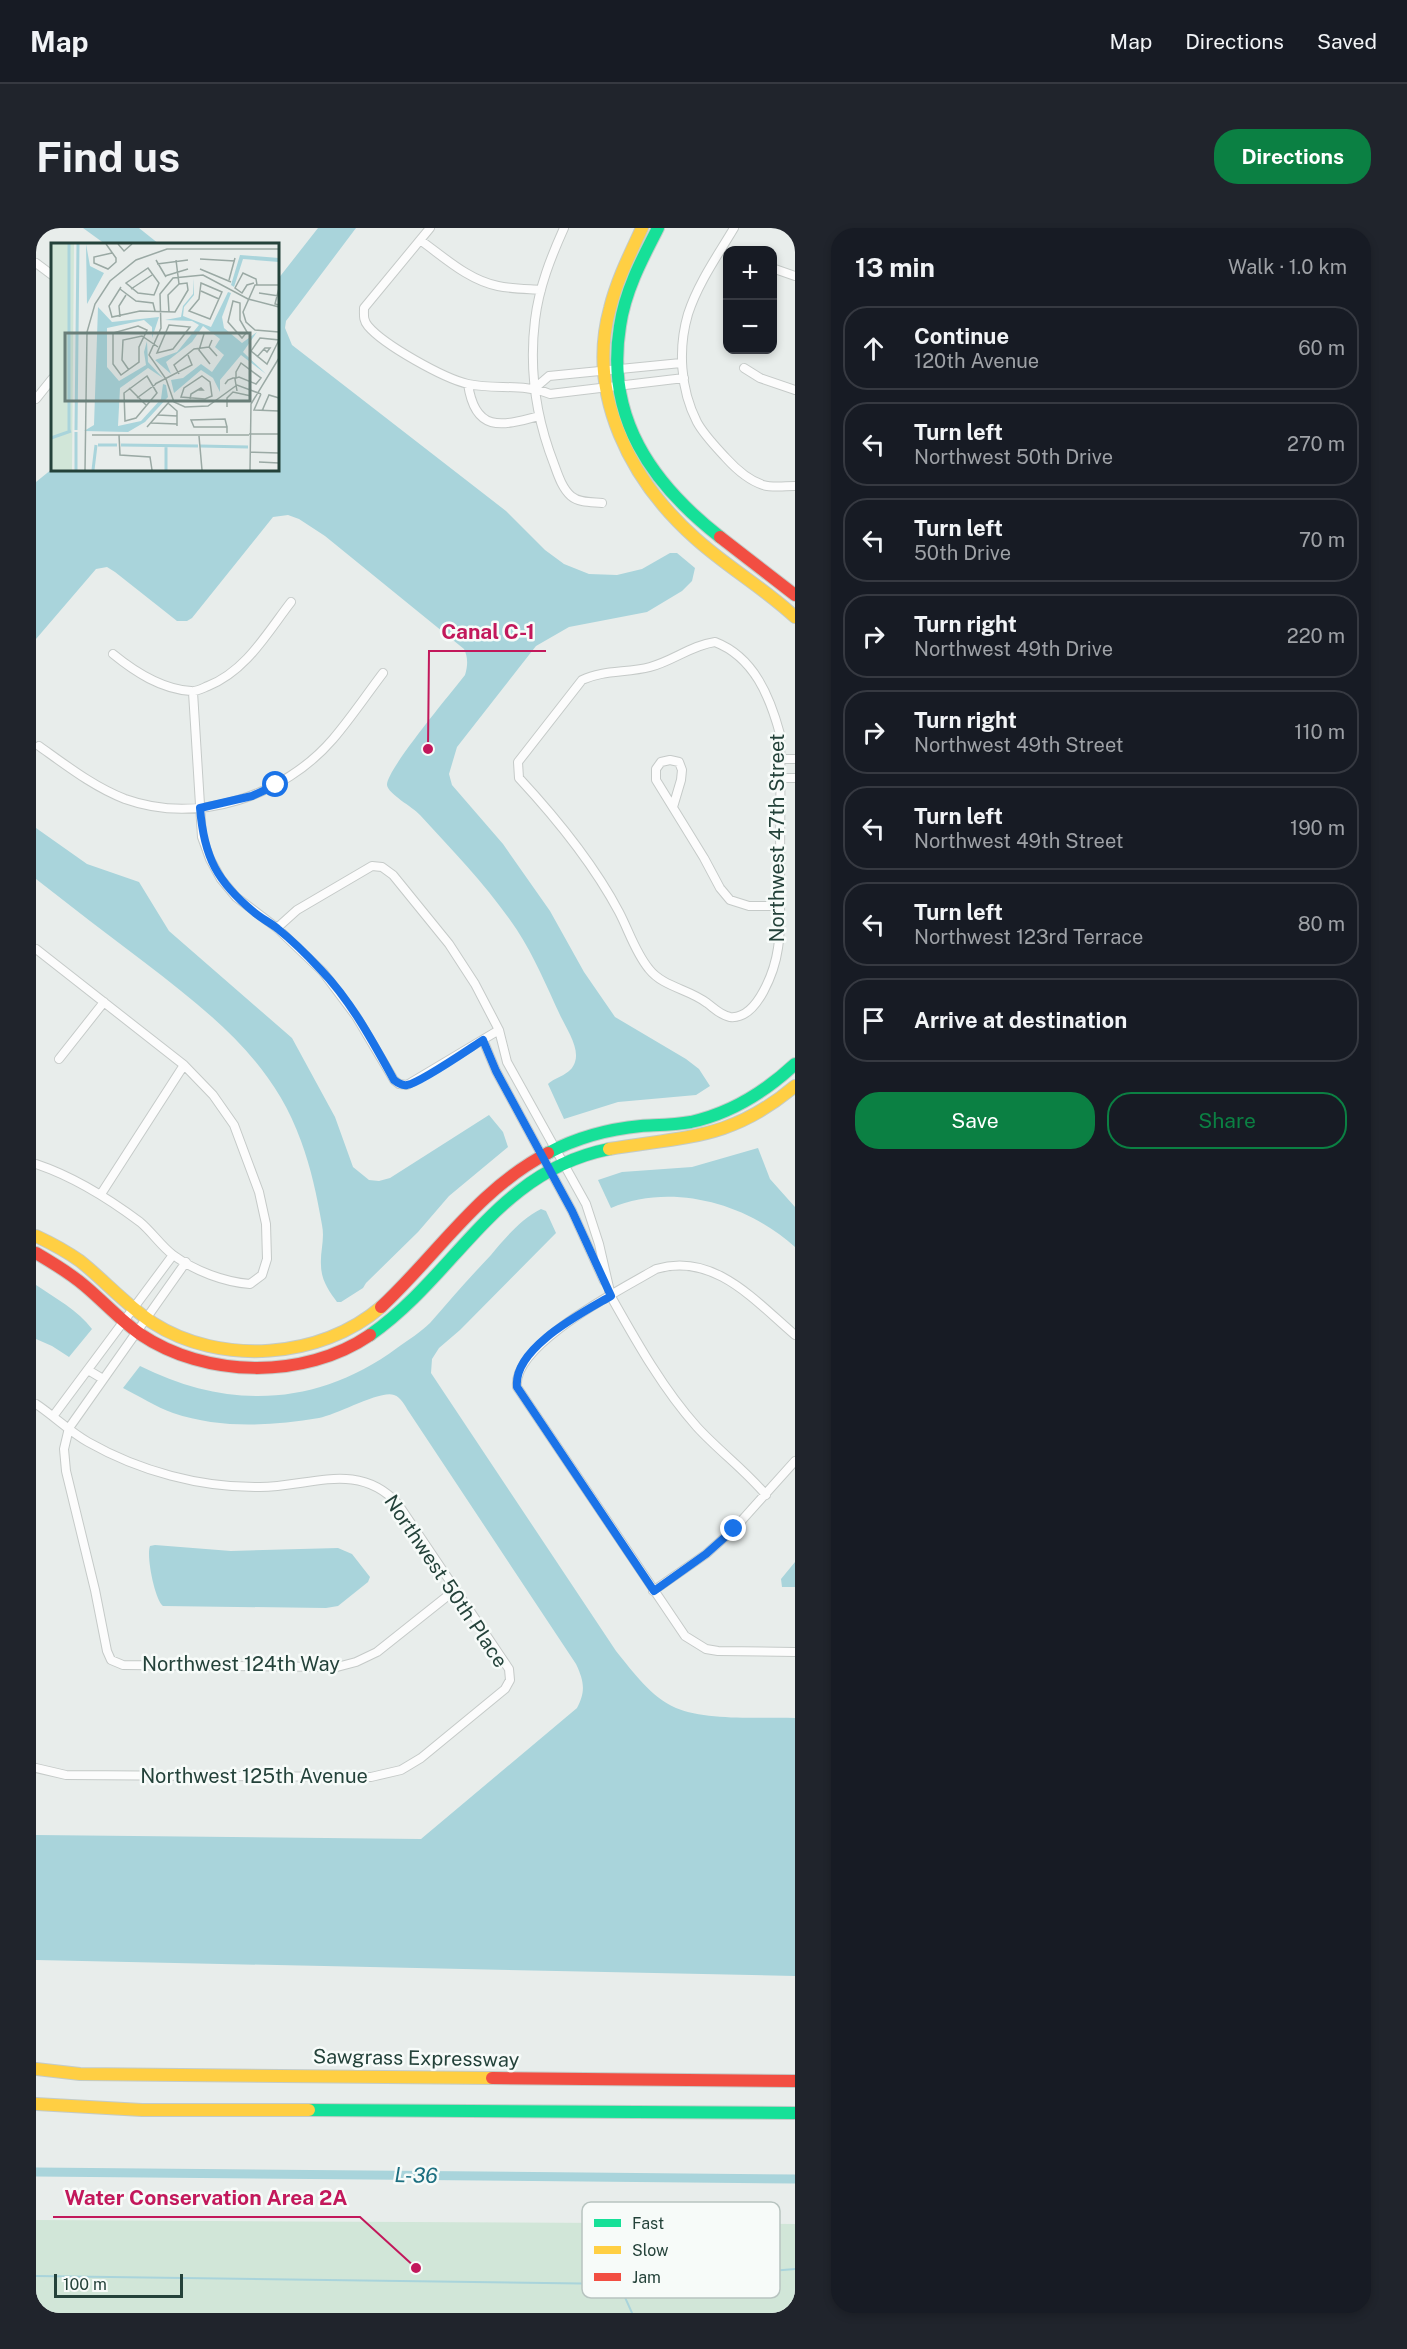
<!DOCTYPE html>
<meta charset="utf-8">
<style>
body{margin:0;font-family:"Public Sans",sans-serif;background:#20242c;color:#f1f3f6}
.controls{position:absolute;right:18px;top:18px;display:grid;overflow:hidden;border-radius:12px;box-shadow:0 3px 9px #0003}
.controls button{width:54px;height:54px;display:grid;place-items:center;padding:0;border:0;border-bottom:2px solid #363941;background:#171b24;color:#f1f3f6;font:30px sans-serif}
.scale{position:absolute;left:18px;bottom:15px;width:129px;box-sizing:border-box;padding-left:6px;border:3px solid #24423a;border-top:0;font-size:16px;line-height:21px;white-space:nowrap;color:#24423a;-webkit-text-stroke:4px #f7fbf9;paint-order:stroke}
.stop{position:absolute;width:18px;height:18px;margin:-14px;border:4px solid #1a73e8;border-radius:50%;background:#fff}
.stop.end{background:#1a73e8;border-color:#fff;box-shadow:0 2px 6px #0008}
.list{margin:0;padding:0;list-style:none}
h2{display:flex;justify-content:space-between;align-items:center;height:78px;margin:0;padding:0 24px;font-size:26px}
h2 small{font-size:20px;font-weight:400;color:#9ea1a6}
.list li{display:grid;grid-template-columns:39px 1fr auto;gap:18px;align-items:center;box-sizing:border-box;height:84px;margin:0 12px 12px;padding:0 12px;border:2px solid #363941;border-radius:24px}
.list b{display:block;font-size:22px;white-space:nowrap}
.list p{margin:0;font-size:20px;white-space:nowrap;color:#9ea1a6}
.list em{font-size:20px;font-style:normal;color:#9ea1a6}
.actions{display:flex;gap:12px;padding:18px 24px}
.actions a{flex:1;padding:14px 0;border:2px solid #0b8043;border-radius:24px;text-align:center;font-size:21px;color:#0b8043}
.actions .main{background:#0b8043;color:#fff}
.icon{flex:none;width:33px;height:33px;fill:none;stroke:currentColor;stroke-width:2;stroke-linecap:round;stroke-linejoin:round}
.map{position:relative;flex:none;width:759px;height:2085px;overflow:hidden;border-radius:24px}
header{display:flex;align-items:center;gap:36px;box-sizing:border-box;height:84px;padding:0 30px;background:#171b24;border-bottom:2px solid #363941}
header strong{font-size:28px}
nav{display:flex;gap:33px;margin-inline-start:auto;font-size:21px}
.intro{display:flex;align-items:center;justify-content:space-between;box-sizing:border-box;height:144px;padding:0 36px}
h1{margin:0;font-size:42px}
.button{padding:15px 27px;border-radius:24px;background:#0b8043;color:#fff;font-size:21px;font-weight:700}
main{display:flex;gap:36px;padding:0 36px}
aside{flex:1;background:#171b24;border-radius:24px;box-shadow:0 3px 9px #0003}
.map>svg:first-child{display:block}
.green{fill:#d1e6d8}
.water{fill:#a9d4db}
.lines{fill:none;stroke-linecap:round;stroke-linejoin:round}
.stream{stroke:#a9d4db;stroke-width:2}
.canal{stroke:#a9d4db;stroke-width:9}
.street-casing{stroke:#c5cac8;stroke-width:10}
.fast-casing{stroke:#c3cbc8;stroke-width:14}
.slow-casing{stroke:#c3cbc8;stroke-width:14}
.jam-casing{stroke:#c3cbc8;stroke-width:14}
.street{stroke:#fcfcfc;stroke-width:8}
.fast{stroke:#16e098;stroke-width:12}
.slow{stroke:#ffcf43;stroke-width:12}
.jam{stroke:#f24e42;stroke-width:12}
.route{stroke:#1a73e8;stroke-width:8}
.labels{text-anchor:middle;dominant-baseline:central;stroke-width:5;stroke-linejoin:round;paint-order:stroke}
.street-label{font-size:20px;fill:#24423a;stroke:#f7fbf9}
.water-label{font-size:21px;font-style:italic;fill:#1c6f80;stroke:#f7fbf9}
.inset-river{fill:none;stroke:#a9d4db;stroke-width:3}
.inset-road{fill:none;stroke:#9aa9a4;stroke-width:1.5}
.view{fill:#697e78;fill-opacity:0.15;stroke:#697e78;stroke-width:3}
.inset-edge{fill:none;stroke:#24423a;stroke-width:3}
.key{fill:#f7fbf9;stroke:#b8c4c0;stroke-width:1.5}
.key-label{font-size:16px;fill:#24423a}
.leader{fill:none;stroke:#c2185b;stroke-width:2}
.callout-dot{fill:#c2185b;stroke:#f7fbf9;stroke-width:2}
.callout-label{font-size:21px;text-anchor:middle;font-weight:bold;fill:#c2185b;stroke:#f7fbf9;stroke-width:5;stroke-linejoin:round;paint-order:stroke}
</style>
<header>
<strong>Map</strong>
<nav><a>Map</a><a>Directions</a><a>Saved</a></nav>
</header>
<div class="intro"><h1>Find us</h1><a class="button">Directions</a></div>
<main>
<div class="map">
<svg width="759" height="2085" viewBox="0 0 759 2085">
<rect width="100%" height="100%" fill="#e8edeb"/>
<path class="green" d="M 0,1992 L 759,1996 L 759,2085 L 0,2085 Z"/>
<path class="water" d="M 47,0 L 103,0 L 123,16 L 69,16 Z
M 282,0 L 320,0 L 250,93 L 249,100 L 256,117 L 470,283 L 509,322 L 528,336 L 553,346 L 581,347 L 606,341 L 634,325 L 641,325 L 659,340 L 656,353 L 646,363 L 611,384 L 533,399 L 500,418 L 421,519 L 413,546 L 416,557 L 467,616 L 514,683 L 548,744 L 579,789 L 650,831 L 663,841 L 674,858 L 660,867 L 582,874 L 528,891 L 512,856 C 521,848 535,847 539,834 C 544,820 530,800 524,787 C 511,759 498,728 481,702 C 453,660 418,624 384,587 C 377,579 352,566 351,557 C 350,542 416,464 429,447 C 432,437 432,429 428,421 L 289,308 L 263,291 L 252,287 L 237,289 L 156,390 L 151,393 L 141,393 L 79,344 L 71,339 L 60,341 L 0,411 L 0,254 L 16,241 L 242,242 L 242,51 Z
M 0,600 L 51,636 L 103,654 L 133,703 L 256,810 L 299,889 L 317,939 L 333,952 L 343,953 L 354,950 L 453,887 L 467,904 L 472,919 L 413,968 L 382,1004 L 330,1055 L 327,1060 L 305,1074 L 301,1074 C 293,1063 285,1052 285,1037 C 284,1024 289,1011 286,997 C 281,968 275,940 265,913 C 236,832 174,785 108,734 C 72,707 36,679 0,651 Z
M 722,920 L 734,951 L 759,979 L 759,1019 C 712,976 636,954 575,980 L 562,952 L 586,944 L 656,939 Z
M 505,981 L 510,983 L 520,1005 L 424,1102 L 403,1120 L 396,1131 L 395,1145 L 580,1423 C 597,1444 615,1469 640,1480 C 670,1493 725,1489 759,1490 L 759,1748 L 0,1732 L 0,1607 L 385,1611 L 541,1480 C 550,1463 548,1453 540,1436 L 373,1184 C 369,1178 365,1169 358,1167 C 344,1162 301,1187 283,1190 C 234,1198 185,1201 137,1185 C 120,1179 103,1168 87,1160 L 104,1138 C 192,1182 281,1179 361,1120 C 372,1112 385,1104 394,1095 C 414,1072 434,1049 455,1027 C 469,1010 485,991 505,981 Z
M 0,1057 C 19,1070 42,1082 56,1101 L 33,1129 L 16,1118 L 0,1111 Z
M 119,1317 L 195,1323 L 302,1320 L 316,1326 L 334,1349 L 332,1354 L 302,1378 L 290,1380 L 127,1378 C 119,1372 110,1328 114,1318 Z
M 759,1334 L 759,1359 L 746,1359 L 745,1351 Z"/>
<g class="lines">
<path class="stream" d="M 0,2048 L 583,2056 L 759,2041
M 583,2056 L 596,2085"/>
<path class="canal" d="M 0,1944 L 759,1951"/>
<g class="street-casing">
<path id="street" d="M 394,0 L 328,80 C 328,87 327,92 332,98 C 348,117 407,150 432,156 C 459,162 488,155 514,166 L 648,150
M 528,0 C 515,29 503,59 499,92 C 493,141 500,190 518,236 C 522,247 526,260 535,268 C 543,275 556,274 566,275
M 698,0 C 682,27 662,55 652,86 C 642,120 644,161 661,194 C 668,207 680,219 690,230 C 700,241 712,252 727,257 C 736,260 749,258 759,258
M 384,12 C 408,29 432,52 462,58 C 476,61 491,61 505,62
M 0,35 L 16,47
M 736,40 L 759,48
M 708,140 L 724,150 L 759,162
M 432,156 C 439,204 464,199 503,188
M 499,160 L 513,148 L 645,135
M 0,171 L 16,151
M 679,414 C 718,429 734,469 744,506 C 745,553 744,600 744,647 C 743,671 746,696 742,720 C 739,741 722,792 694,789 C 684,787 678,780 671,775 C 653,761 627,759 613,741 C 599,724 593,703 583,684 C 557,635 521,591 483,550 L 482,534 L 546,452 C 567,442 591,445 614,439 C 637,433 656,417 679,414 Z
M 77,426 C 99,444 125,461 155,463 C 160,464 167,460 172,458 C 210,443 231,405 255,374
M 157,464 L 166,609 L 174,631 L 185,651 L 200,669 L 241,700 L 287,744 L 320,788 L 358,852 L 363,856 L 371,857 L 463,802
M 3,518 C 31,538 58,559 89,571 C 162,597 248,568 297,511 C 315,490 331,466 347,445
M 745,531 L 759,531
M 745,550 L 759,550
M 637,579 L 645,552 L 646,542 L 643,534 L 634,532 L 625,534 L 620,541 L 620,552 L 668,630 L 684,660 L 694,672 L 713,678 L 743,678
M 241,700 L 261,682 L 336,638 L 346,639 L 357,647 L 413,716 L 439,756 L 463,802 L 471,834 L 550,976 L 563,1016 L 575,1068
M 0,721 L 148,837 L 177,867 L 198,897 L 223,964 L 230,996 L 231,1031 L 226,1047 L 214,1056 C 188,1054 159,1043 137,1027 C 125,1018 116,1004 104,994 C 72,970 39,949 0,936
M 447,812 L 460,843 L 536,983 L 568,1053
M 23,831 L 68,774
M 65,966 L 148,837
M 150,1034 L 33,1200 L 28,1221 L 30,1243 L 59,1362 L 71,1423 L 75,1432 L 87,1437 L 301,1439 L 320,1434 L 341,1424 L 419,1362
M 573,1065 C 599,1111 626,1160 661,1199 C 683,1223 709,1242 730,1267
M 759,1107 C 718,1072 678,1024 620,1041 C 586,1061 476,1116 481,1159 L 649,1408 L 670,1421 L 682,1423 L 759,1424
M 52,1142 L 67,1151
M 0,1176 C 18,1188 34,1204 52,1214 C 103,1243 165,1260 224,1259 C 274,1259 322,1232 362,1276 L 473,1441 L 474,1452 L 469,1461 L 385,1530 L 365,1542 L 335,1549 L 30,1547 L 0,1540
M 18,1187 L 137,1027
M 617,1363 L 670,1326 L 698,1301 L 759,1233"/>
</g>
<g class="fast-casing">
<path id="fast" d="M 622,0 C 606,31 589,63 584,98 C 569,189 615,255 684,309
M 512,925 C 540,910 573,901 605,898 C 621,897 638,897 655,894 C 696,885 729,864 759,836
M 334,1107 C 422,1045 459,944 573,921
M 273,1882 L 759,1885"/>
</g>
<g class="slow-casing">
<path id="slow" d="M 606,0 C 594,26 581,52 574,80 C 550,167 595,253 659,310 C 691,339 728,360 759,389
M 573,921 C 651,908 695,912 759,858
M 0,1008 C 15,1015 30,1023 44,1033 C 69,1053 90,1077 117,1095 C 184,1138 285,1131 345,1079
M 0,1841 L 44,1846 L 456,1850
M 0,1876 L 106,1882 L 273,1882"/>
</g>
<g class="jam-casing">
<path id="jam" d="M 684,309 L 759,367
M 0,1025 C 17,1035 34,1045 49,1058 C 68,1074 84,1092 104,1106 C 169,1150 268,1152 334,1107
M 345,1079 C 401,1027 442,961 512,925
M 456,1850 L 759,1853"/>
</g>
<use href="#street" class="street"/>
<use href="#fast" class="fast"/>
<use href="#slow" class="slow"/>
<use href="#jam" class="jam"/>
</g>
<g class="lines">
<path class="route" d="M 240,557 L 216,568 L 164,580 C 168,629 181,654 219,685 C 226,691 235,695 242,701 C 257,713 271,727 285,742 C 315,773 337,814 358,852 C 362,855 366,858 371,857 C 384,855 433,821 447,812 L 460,843 L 536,983 L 575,1068 C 546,1085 477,1120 481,1159 L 618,1363 L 670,1326 L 698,1301"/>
</g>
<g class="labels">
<g class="street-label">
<text transform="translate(741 610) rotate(-90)">Northwest 47th Street</text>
<text transform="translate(410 1353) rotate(56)">Northwest 50th Place</text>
<text x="205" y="1436">Northwest 124th Way</text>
<text x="218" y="1548">Northwest 125th Avenue</text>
<text transform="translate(380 1830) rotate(1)">Sawgrass Expressway</text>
</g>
<g class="water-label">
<text transform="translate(380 1947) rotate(1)">L-36</text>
</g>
</g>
<g transform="translate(15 15)">
<rect width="228" height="228" fill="#e8edeb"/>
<path d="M 0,1 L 23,1 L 21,227 L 0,227 Z" fill="#d1e6d8"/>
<path d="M 35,1 L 39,23 L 53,30 L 36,61 ZM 189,12 L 228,15 L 228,19 L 192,16 L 183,44 L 180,42 ZM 142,35 L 143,52 L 133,64 L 132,73 L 160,84 L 177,49 L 180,50 L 171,74 L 173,85 L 191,100 L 206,89 L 192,109 L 215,131 L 190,112 L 169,137 L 169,149 L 162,135 L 150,127 L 123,150 L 120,137 L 132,135 L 150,121 L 161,129 L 173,112 L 164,104 L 169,96 L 152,83 L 141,99 L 115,119 L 120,131 L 104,117 L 126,109 L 148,82 L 141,78 L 114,77 L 130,74 L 132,63 L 142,51 ZM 47,64 L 61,79 L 108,74 L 101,95 L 101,84 L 93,77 L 56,85 L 56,124 L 68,138 L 95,122 L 93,109 L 96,98 L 97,119 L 112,135 L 97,125 L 69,145 L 67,183 L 90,178 L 110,156 L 112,141 L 115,142 L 117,154 L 94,179 L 77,189 L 33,188 L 43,182 Z" fill="#a9d4db"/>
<path class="inset-river" d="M 25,187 L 27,1M 18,188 L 18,1M 0,195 L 20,188M 47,202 L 66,202M 70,202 L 147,203M 115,203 L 115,227M 149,203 L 197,204M 25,227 L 25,189M 42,227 L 45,202"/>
<path class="inset-road" d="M 55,1 L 65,15 L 65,19 L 57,26 L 43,20 L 43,14 L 61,10M 67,1 L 73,8 L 81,1M 149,16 L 184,18M 105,17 L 115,34M 125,17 L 128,41M 106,21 L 137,17M 97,25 L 108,40 L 103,52 L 87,50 L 75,40 ZM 149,26 L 180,39M 114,33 L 137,26M 178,37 L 184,15M 150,40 L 171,49 L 159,76 L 138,68 L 148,56 ZM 203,40 L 196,42 L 191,50 L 184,45 L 192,30 L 205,36 L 206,42M 228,42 L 204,42 L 192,69 L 195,79 L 204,87 L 228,89M 70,44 L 58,63 L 61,74 L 89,68 L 124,69 L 137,47 L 136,40 L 128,41M 228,45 L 224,61 L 228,62M 69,46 L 85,58 L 102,60 L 104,68M 80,46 L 101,32M 150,48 L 168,56M 208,50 L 228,53M 182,58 L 189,60 L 189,77 L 196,89 L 191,95 L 177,79 ZM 118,69 L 117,52 L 128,41M 69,74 L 68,63 L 75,52M 118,82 L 139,84 L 122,106 L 106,110 ZM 87,83 L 96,87 L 88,104 L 88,119 L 70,132 L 62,121 L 62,90 ZM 153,91 L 148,107 L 159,121M 209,95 L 228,97 L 216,121 L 200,108 ZM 161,97 L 158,104 L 166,113M 206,114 L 213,106 L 214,105 L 219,105 L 216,109 L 213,106M 78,127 L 71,117 L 72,97 L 91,93 L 107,104M 128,131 L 123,122 L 143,106 L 158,104M 96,133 L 106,150 L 85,175 L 74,178 L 73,150 ZM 151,133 L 159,139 L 161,153 L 154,156 L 130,154 L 133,145 ZM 104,141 L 141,122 L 137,112M 174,141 L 177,137 L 182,135 L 185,135 L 188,134 L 205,141 L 210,135 L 190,120 L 185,129 L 185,135 L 184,136 L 186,148M 78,145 L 96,163M 210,151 L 186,142 L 157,163 L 134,164 L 123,159 L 115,136 L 98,112 L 110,85 L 109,51 L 122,35 L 152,32 L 197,56 L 228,64M 210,151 L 203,167 L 228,168M 86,155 L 105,141M 139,156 L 140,151 L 150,145 L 152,147 L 147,147M 117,160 L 126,168 L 126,183M 176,164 L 176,155 L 182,149 L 200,153M 211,168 L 218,152 L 228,155M 107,172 L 126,173M 100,180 L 126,181M 96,184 L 118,159M 176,184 L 174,176 L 140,177 L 143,184 L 176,184 L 176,190M 198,191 L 228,191M 41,192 L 198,192M 68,192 L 69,212 L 99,214 L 101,227M 148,193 L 151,227M 199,209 L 228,210M 208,219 L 228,220M 34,227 L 36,89 L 44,61 L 59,38 L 85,17 L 116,6 L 228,6M 199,227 L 200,161 L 228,115"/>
<path class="view" d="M 14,90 L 199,90 L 199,158 L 14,158 Z"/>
<rect width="228" height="228" class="inset-edge"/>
</g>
<rect x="546" y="1974" width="198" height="96" rx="9" class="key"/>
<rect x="558" y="1991" width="27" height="8" fill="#16e098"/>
<rect x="558" y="2018" width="27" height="8" fill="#ffcf43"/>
<rect x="558" y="2045" width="27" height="8" fill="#f24e42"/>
<g class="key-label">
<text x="596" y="2001">Fast</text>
<text x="596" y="2028">Slow</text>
<text x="596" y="2055">Jam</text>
</g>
<path class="leader" d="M392 521L393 423H510M380 2040L324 1989H17"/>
<g class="callout-dot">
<circle cx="392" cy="521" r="6"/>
<circle cx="380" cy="2040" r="6"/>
</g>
<g class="callout-label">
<text x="452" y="411">Canal C-1</text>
<text x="170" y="1977">Water Conservation Area 2A</text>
</g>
</svg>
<div class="controls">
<button>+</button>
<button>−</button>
</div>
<div class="scale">100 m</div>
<div class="stop" style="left:240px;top:557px"></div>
<div class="stop end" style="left:698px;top:1301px"></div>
</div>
<aside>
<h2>13 min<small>Walk · 1.0 km</small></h2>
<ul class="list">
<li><svg class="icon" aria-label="ahead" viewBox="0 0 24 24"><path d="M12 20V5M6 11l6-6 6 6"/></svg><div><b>Continue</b><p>120th Avenue</p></div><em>60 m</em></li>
<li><svg class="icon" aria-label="left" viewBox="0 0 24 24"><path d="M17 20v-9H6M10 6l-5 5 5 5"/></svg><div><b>Turn left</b><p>Northwest 50th Drive</p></div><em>270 m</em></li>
<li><svg class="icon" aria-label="left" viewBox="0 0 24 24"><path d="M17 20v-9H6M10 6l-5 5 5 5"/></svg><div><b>Turn left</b><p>50th Drive</p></div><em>70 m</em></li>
<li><svg class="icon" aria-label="right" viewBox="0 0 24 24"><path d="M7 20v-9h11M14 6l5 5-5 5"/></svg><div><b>Turn right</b><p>Northwest 49th Drive</p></div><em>220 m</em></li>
<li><svg class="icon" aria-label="right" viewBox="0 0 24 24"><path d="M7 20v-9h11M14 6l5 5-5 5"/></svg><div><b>Turn right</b><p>Northwest 49th Street</p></div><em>110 m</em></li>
<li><svg class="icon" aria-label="left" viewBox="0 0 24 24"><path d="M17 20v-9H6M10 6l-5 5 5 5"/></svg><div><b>Turn left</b><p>Northwest 49th Street</p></div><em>190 m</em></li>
<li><svg class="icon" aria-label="left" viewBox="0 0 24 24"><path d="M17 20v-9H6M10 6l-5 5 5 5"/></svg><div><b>Turn left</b><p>Northwest 123rd Terrace</p></div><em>80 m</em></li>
<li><svg class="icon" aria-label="arrive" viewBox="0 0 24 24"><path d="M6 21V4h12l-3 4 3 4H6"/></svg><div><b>Arrive at destination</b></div></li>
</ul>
<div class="actions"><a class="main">Save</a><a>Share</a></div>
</aside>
</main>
